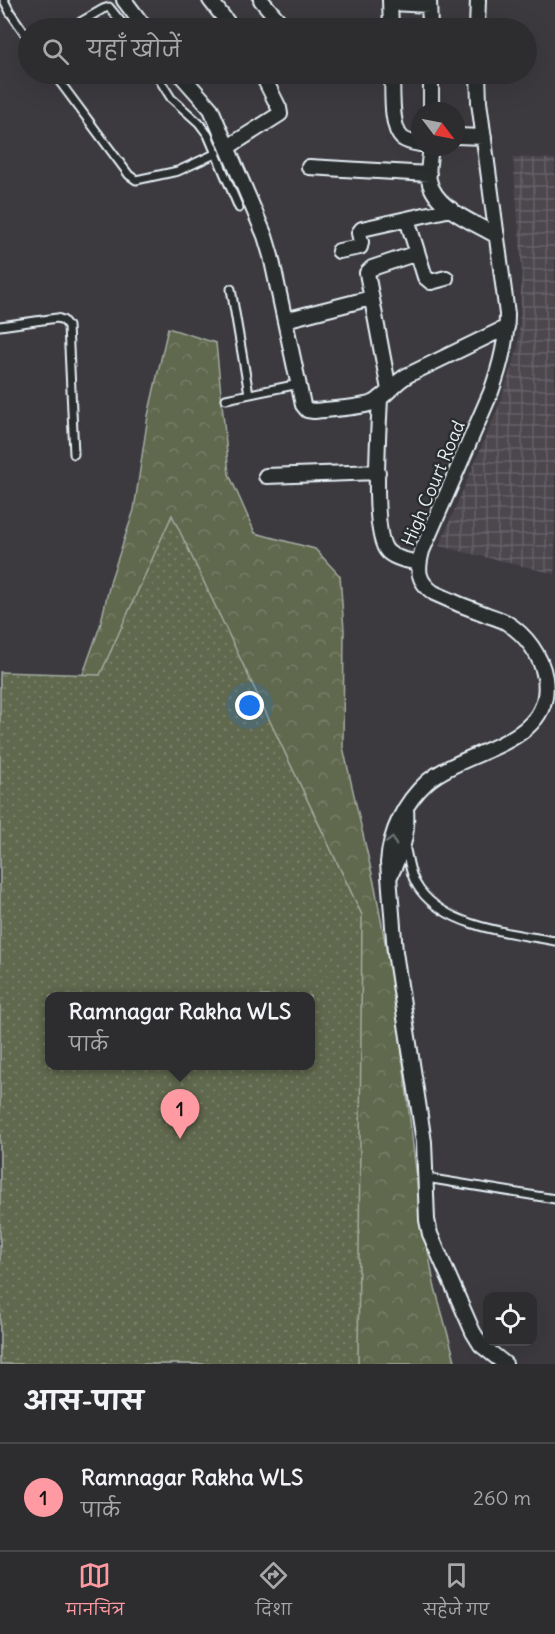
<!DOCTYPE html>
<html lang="hi">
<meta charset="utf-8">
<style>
body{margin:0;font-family:Delius,"Playpen Sans Deva",sans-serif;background:#353437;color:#f1f3f6}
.controls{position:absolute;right:18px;bottom:18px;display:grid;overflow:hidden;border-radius:12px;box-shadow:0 6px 24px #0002}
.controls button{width:54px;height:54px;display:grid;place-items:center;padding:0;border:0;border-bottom:2px solid #48484b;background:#2d2c2f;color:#f1f3f6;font:30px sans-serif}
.compass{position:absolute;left:411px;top:102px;width:54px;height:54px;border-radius:50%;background:#2d2c2f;box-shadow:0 6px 24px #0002;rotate:122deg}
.you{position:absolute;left:250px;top:706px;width:21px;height:21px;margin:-15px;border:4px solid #fff;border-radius:50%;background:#1a73e8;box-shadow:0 0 0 9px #1a73e833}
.badge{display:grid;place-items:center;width:39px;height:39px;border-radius:50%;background:#ff9aa2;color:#111;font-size:20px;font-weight:700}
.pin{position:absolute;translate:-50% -50px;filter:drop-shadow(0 2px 3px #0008)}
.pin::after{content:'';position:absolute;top:32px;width:21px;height:18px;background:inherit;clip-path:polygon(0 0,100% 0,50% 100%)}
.popup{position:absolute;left:45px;top:992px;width:270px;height:78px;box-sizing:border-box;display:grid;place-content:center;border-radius:12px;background:#2d2c2f;filter:drop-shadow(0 2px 4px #0005);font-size:20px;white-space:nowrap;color:#a7a7aa}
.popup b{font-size:22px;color:#f1f3f6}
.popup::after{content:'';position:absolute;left:50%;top:100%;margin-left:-12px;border:12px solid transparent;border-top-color:#2d2c2f}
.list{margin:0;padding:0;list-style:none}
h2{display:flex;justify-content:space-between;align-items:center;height:78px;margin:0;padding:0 24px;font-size:26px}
h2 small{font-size:20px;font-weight:400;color:#a7a7aa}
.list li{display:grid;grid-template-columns:39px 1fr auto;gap:18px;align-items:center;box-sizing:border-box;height:108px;padding:0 24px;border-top:2px solid #48484b}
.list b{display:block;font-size:22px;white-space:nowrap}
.list p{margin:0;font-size:20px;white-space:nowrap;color:#a7a7aa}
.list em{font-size:20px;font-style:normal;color:#a7a7aa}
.icon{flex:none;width:33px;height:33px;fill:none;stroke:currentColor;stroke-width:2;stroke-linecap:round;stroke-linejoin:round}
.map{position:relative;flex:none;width:555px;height:1364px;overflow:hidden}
.search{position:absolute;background:#2d2c2f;box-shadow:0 6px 24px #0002;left:18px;right:18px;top:18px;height:66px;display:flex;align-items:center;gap:15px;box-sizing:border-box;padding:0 21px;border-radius:33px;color:#a7a7aa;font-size:22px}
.sheet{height:186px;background:#2d2c2f}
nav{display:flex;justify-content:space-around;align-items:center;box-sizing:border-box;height:84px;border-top:2px solid #48484b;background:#2d2c2f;font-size:16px;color:#a7a7aa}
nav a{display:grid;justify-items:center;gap:3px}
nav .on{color:#ff9aa2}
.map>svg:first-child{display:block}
.industrial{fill:url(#industrial-grid)}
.forest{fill:url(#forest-crowns);stroke:#a4aca3;stroke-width:1.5;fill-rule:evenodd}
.park{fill:url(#park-dots);stroke:#a4aca3;stroke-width:1.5;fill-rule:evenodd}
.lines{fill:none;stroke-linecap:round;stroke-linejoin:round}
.lane-casing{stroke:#e8f1f8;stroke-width:11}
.street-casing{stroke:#e8f1f8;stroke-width:18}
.lane{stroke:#2a2d2e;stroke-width:7}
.street{stroke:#2a2d2e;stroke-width:14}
.oneway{stroke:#6c7275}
.labels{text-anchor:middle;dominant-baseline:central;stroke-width:5;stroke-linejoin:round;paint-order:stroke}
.street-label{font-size:18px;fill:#e8f1f8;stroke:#2a2d2e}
</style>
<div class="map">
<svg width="555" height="1364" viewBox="0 0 555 1364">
<defs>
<pattern id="industrial-grid" width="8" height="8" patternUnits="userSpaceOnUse" patternTransform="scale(1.5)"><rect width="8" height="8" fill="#4b464e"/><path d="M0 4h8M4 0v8" fill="none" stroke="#656168"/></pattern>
<pattern id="forest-crowns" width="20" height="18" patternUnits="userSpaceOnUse" patternTransform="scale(1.5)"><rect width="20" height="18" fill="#61684e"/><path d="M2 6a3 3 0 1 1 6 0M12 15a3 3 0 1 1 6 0" fill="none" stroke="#787e68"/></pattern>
<pattern id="park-dots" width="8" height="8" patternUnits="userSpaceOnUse" patternTransform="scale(1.5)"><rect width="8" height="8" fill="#61684e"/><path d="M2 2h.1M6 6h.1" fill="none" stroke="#787e68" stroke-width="1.8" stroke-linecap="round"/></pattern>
</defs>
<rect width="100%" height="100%" fill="#3c3a3f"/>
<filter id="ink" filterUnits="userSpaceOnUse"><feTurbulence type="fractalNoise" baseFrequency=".0167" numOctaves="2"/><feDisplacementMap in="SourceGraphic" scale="12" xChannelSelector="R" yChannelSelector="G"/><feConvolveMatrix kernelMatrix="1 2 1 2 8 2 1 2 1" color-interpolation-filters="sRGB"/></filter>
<g filter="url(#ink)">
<path class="industrial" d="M 513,157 L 555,159 L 555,574 L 439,546 L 498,408 L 518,347 L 522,270 Z"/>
<path class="forest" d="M 168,328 L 216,343 L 229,474 L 255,533 L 315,549 L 340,576 L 344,630 L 343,747 L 375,887 L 387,953 L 399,1028 L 420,1204 L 434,1284 L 456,1364 L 0,1364 L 0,678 L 77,691 L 100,626 L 111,579 L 134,510 L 148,416 ZM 50,996 L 310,996 L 310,1066 L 50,1066 Z"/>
<path class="park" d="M 172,515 L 362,915 L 358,1364 L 0,1364 L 0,672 L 100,675 ZM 50,996 L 310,996 L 310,1066 L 50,1066 Z"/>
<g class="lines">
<g class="lane-casing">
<path id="lane" d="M 4,0 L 10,12 L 28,38
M 70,28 L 103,9 L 109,7 L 126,28
M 54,74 L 129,175 L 136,180 L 178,171 L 217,153
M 156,74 L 171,98 L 199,123 L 208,135 L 239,208
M 231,289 L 249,394
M 0,326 L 57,318 L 63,320 L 68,326 L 74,454
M 226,399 L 299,384
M 405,846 C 409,861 410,877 420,890 C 448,928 512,933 555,941
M 426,1178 L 555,1199"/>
</g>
<g class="street-casing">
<path id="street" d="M 124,0 L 145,28
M 210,0 L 232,28
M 261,0 L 285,28
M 390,0 L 391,28
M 429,0 L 430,28
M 391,3 L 429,5
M 477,28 L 478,0
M 180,74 L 211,109 L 265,236 L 271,256 L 303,405 L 307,410 L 314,411 C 329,409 363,408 375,402 C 387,395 395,382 408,375 L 507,327
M 392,74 C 393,89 390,127 402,138 C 407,142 414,143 420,144
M 431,74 L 431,111
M 478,74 L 479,102 L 507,314 C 507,342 500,367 491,392 L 422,551 C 417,570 417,581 434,593 C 451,601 468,608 485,614 C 492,617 501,619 507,623 C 526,635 541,655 545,678 C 555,745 464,749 427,782 C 404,803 390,832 388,863 L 395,952 L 424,1142 L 427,1220 L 430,1234 L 473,1332 L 481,1345 L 505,1364
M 456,136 L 484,137
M 228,147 L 280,114 L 279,108 L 262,74
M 431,147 C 430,157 427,170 429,180 C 435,209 474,222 497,236
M 309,167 L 429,174
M 407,219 L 425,277 L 431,282 L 446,278
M 339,251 L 360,247 L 361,242 L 359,233 L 362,229 L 451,209
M 285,320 L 371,298
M 389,390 L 367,273 L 372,268 L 417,253
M 380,398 C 379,426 370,535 388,552 C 396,559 409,561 419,563
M 266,476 L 378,472
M 390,876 C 402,851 408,837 406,808"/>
</g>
<use href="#lane" class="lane"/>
<use href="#street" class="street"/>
</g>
<defs><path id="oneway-chevron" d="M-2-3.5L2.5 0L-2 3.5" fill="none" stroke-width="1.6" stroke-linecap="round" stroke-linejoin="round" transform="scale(1.5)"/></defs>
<use class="oneway" href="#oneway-chevron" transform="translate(392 841) rotate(-74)"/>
</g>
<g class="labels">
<g class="street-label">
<text transform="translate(433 483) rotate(-67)">High Court Road</text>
</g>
</g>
</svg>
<div class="controls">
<button><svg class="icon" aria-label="locate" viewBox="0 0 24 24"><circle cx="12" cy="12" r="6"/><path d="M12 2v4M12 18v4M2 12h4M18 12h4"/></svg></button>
</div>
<svg class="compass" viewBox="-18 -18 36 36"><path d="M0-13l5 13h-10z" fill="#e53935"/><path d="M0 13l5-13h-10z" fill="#a7a7aa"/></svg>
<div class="you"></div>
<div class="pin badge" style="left:180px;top:1139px">1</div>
<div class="popup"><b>Ramnagar Rakha WLS</b>पार्क</div>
<div class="search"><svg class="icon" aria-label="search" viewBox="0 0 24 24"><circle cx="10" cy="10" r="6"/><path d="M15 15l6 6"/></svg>यहाँ खोजें</div>
</div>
<section class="sheet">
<h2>आस-पास<small></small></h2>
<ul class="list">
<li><span class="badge">1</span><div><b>Ramnagar Rakha WLS</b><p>पार्क</p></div><em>260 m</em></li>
</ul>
</section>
<nav>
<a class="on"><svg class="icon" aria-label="map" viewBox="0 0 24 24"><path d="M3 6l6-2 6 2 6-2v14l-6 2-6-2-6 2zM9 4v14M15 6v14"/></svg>मानचित्र</a>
<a><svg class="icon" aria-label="directions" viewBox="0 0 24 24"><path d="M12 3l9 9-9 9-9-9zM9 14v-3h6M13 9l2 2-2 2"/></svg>दिशा</a>
<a><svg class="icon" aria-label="saved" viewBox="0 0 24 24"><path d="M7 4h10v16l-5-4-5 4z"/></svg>सहेजे गए</a>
</nav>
